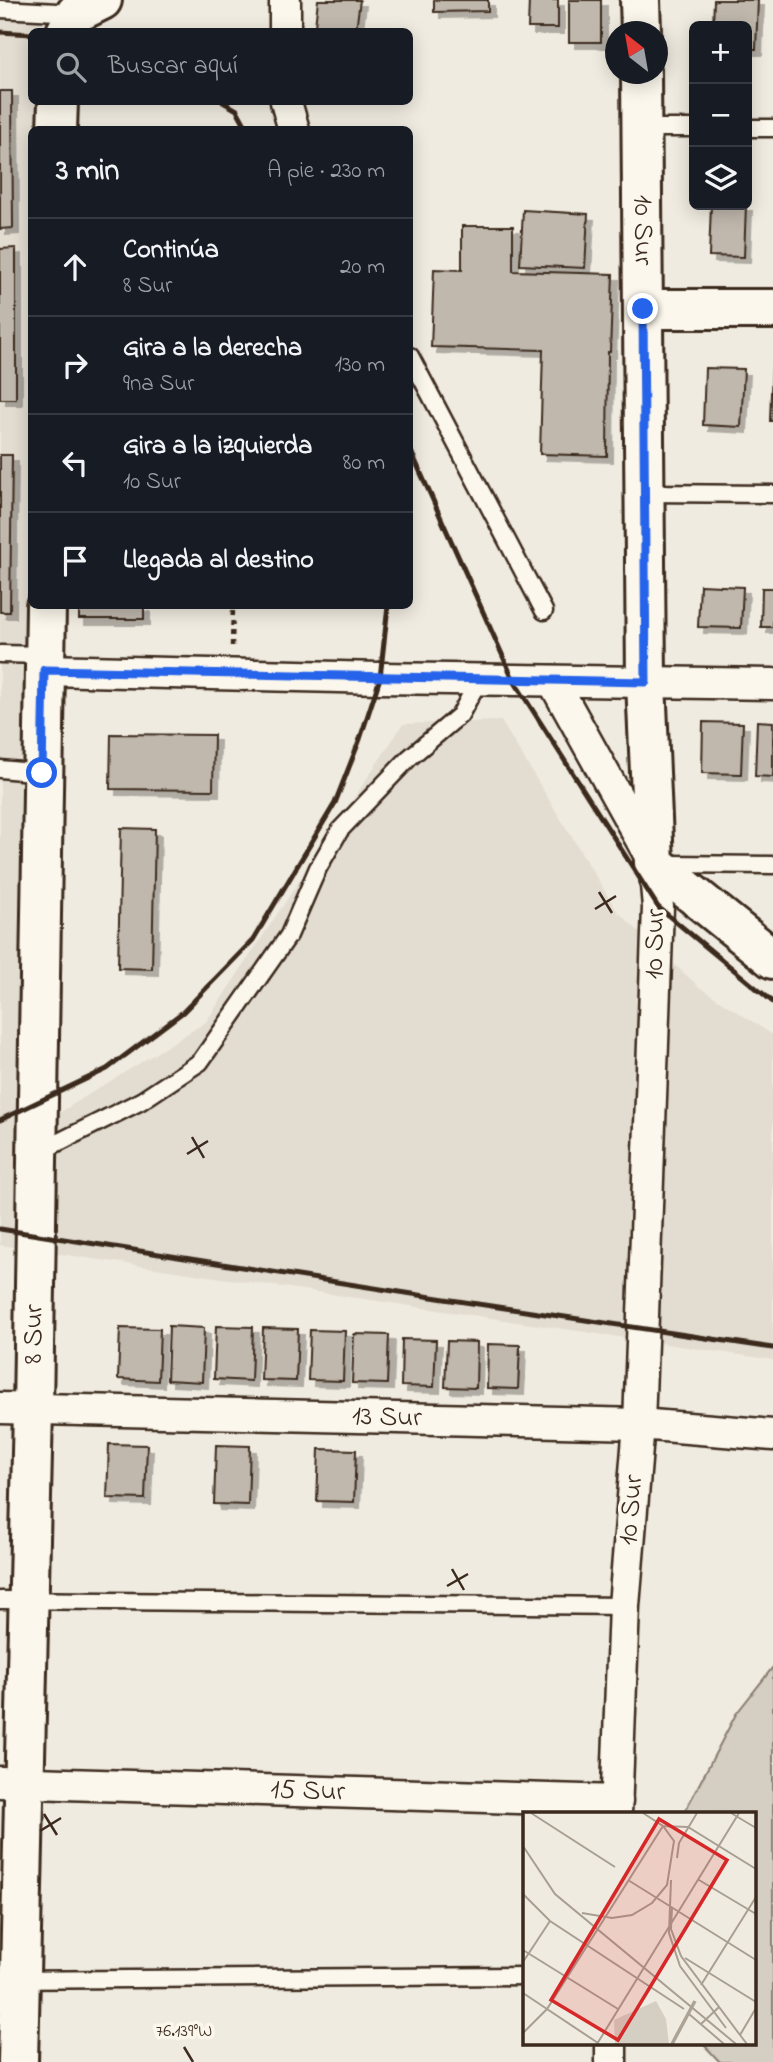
<!DOCTYPE html>
<html lang="es">
<meta charset="utf-8">
<style>
body{margin:0;font-family:"Indie Flower",sans-serif;background:#20242c;color:#f1f3f6}
.controls{position:absolute;right:21px;top:21px;display:grid;overflow:hidden;border-radius:10px;box-shadow:0 4px 18px #0003}
.controls button{width:63px;height:63px;display:grid;place-items:center;padding:0;border:0;border-bottom:2px solid #363941;background:#171b24;color:#f1f3f6;font:35px sans-serif}
.compass{position:absolute;left:605px;top:21px;width:63px;height:63px;border-radius:50%;background:#171b24;box-shadow:0 4px 18px #0003;rotate:329deg}
.stop{position:absolute;width:21px;height:21px;margin:-16px;border:5px solid #2563eb;border-radius:50%;background:#fff}
.stop.end{background:#2563eb;border-color:#fff;box-shadow:0 2px 7px #0008}
.list{margin:0;padding:0;list-style:none}
h2{display:flex;justify-content:space-between;align-items:center;height:91px;margin:0;padding:0 28px;font-size:30px}
h2 small{font-size:23px;font-weight:400;color:#9ea1a6}
.list li{display:grid;grid-template-columns:46px 1fr auto;gap:21px;align-items:center;box-sizing:border-box;height:98px;padding:0 28px;border-top:2px solid #363941}
.list b{display:block;font-size:26px;white-space:nowrap}
.list p{margin:0;font-size:23px;white-space:nowrap;color:#9ea1a6}
.list em{font-size:23px;font-style:normal;color:#9ea1a6}
.icon{flex:none;width:38px;height:38px;fill:none;stroke:currentColor;stroke-width:2;stroke-linecap:round;stroke-linejoin:round}
.map{position:relative;flex:none;width:773px;height:2062px;overflow:hidden}
.search{position:absolute;background:#171b24;box-shadow:0 4px 18px #0003;left:28px;top:28px;width:385px;height:77px;display:flex;align-items:center;gap:18px;box-sizing:border-box;padding:0 24px;border-radius:10px;color:#9ea1a6;font-size:26px}
.panel{position:absolute;background:#171b24;box-shadow:0 4px 18px #0003;left:28px;top:126px;width:385px;height:483px;border-radius:10px}
.map>svg:first-child{display:block}
.built{fill:#e2dcd1}
.green{fill:#d5cec3;stroke:#887c70;stroke-width:2}
.building{fill:#c0b8ad;stroke:#3b2a1e;stroke-width:2;filter:url(#shadow)}
.lines{fill:none;stroke-linecap:round;stroke-linejoin:round}
.lane-casing{stroke:#3b2a1e;stroke-width:21}
.street-casing{stroke:#3b2a1e;stroke-width:35}
.secondary-casing{stroke:#3b2a1e;stroke-width:44}
.path{stroke:#3b2a1e;stroke-width:4.5;stroke-dasharray:5 5;stroke-linecap:butt}
.lane{stroke:#fbf7ec;stroke-width:16}
.street{stroke:#fbf7ec;stroke-width:30}
.secondary{stroke:#fbf7ec;stroke-width:38}
.rail{stroke:#3b2a1e;stroke-width:5}
.route{stroke:#2563eb;stroke-width:9}
.ticks{fill:none;stroke:#3b2a1e;stroke-width:2.5}
.labels{text-anchor:middle;dominant-baseline:central;stroke-width:7;stroke-linejoin:round;paint-order:stroke}
.street-label{font-size:28px;fill:#3b2a1e;stroke:#fbf7ec}
.inset-river{fill:none;stroke:#aca397;stroke-width:3.5}
.inset-road{fill:none;stroke:#a89e92;stroke-width:2}
.view{fill:#d62828;fill-opacity:0.15;stroke:#d62828;stroke-width:3.5}
.inset-edge{fill:none;stroke:#3b2a1e;stroke-width:3.5}
.ticks-label{font-size:18px;text-anchor:middle;fill:#3b2a1e;stroke:#fbf7ec;stroke-width:7;stroke-linejoin:round;paint-order:stroke}
</style>
<div class="map">
<svg width="773" height="2062" viewBox="0 0 773 2062">
<defs>
<filter id="shadow"><feDropShadow dx="6" dy="6" stdDeviation="0" flood-color="#0004"/></filter>
</defs>
<rect width="100%" height="100%" fill="#f0ebe0"/>
<filter id="ink" filterUnits="userSpaceOnUse"><feTurbulence type="fractalNoise" baseFrequency=".0143" numOctaves="2"/><feDisplacementMap in="SourceGraphic" scale="14" xChannelSelector="R" yChannelSelector="G"/><feConvolveMatrix kernelMatrix="1 2 1 2 8 2 1 2 1" color-interpolation-filters="sRGB"/></filter>
<g filter="url(#ink)">
<path class="built" d="M 0,0 L 49,0 L 43,31 L 32,32 L 32,102 L 38,102 L 38,129 L 32,130 L 32,606 L 22,1136 L 206,1022 L 403,724 L 501,721 L 617,911 L 699,987 L 773,1035 L 773,1360 L 0,1245 Z"/>
<path class="green" d="M 773,1667 L 773,2062 L 720,2062 L 702,2043 L 754,2043 L 754,1814 L 684,1813 L 736,1714 Z"/>
<path class="building" d="M 318,0 L 360,0 L 356,30 L 315,26 Z
M 434,0 L 488,0 L 488,11 L 434,12 Z
M 529,0 L 558,0 L 558,28 L 528,28 Z
M 569,0 L 601,0 L 601,42 L 569,42 Z
M 714,0 L 758,0 L 756,49 L 747,49 L 747,26 L 713,26 Z
M 0,91 L 12,91 L 13,228 L 0,229 Z
M 711,205 L 746,205 L 744,257 L 709,256 Z
M 523,210 L 588,214 L 585,268 L 520,265 Z
M 462,226 L 513,226 L 513,271 L 613,274 L 610,352 L 608,352 L 607,456 L 540,454 L 543,350 L 431,347 L 434,269 L 462,270 Z
M 16,248 L 16,399 L 0,399 L 0,249 Z
M 772,365 L 773,365 L 773,421 L 770,421 Z
M 705,368 L 744,369 L 741,427 L 703,425 Z
M 0,455 L 12,455 L 10,612 L 0,612 Z
M 700,585 L 743,587 L 741,628 L 698,627 Z
M 762,588 L 773,588 L 773,627 L 761,627 Z
M 79,606 L 144,606 L 144,619 L 79,619 Z
M 757,721 L 773,722 L 773,777 L 755,776 Z
M 703,722 L 743,723 L 741,774 L 702,773 Z
M 111,734 L 214,735 L 213,790 L 110,789 Z
M 121,828 L 155,829 L 152,969 L 118,968 Z
M 169,1326 L 204,1328 L 202,1382 L 167,1380 Z
M 216,1326 L 253,1327 L 251,1381 L 214,1379 Z
M 120,1328 L 160,1329 L 158,1381 L 118,1379 Z
M 263,1328 L 298,1329 L 296,1381 L 261,1380 Z
M 310,1330 L 345,1331 L 343,1381 L 308,1380 Z
M 354,1334 L 389,1335 L 387,1384 L 352,1383 Z
M 402,1339 L 436,1340 L 434,1387 L 401,1386 Z
M 447,1341 L 477,1342 L 476,1388 L 445,1387 Z
M 488,1344 L 520,1345 L 518,1389 L 487,1388 Z
M 109,1444 L 147,1445 L 145,1499 L 107,1498 Z
M 216,1445 L 250,1446 L 248,1505 L 214,1504 Z
M 319,1449 L 356,1450 L 354,1502 L 317,1501 Z"/>
<g class="lines">
<g class="lane-casing">
<path id="lane" d="M 0,9 L 76,13
M 641,128 L 694,128
M 747,128 L 773,128
M 410,356 L 544,611
M 645,493 L 773,494
M 0,654 L 45,655
M 0,769 L 42,773
M 667,864 L 773,865
M 39,1152 L 141,1101 L 200,1062 L 289,935 L 318,868 L 340,830 L 409,758 L 460,715 L 479,680
M 0,1600 L 624,1606
M 0,1980 L 524,1976"/>
</g>
<g class="street-casing">
<g id="street">
<path d="M 285,0 L 285,32"/>
<path d="M 286,102 L 294,130"/>
<path d="M 44,670 L 380,678 L 773,684"/>
<path d="M 553,681 L 654,863 L 658,907 L 639,1424 L 624,1606 L 616,1814"/>
<path id="s1" d="M 0,1408 L 639,1424 L 773,1435"/>
<path id="s2" d="M 0,1782 L 617,1801"/>
<path d="M 611,2043 L 611,2062"/>
</g>
</g>
<g class="secondary-casing">
<g id="secondary">
<path d="M 640,0 L 641,32"/>
<path d="M 66,32 L 76,13 L 102,0"/>
<path id="s3" d="M 641,74 L 646,682 L 654,863 L 773,959"/>
<path d="M 57,130 L 58,102"/>
<path d="M 643,309 L 773,309"/>
<path id="s4" d="M 18,2062 L 33,1409 L 46,606"/>
</g>
</g>
<path class="path" d="M 232,646 L 233,606"/>
<use href="#lane" class="lane"/>
<use href="#street" class="street"/>
<use href="#secondary" class="secondary"/>
<path class="rail" d="M 0,32 L 32,34
M 223,102 L 237,110 L 248,130
M 410,449 L 514,681 L 658,907 L 773,1002
M 0,1120 L 107,1069 L 183,1012 L 253,940 L 335,803 L 360,739 L 380,678 L 388,606
M 0,1229 L 438,1298 L 773,1348"/>
</g>
</g>
<g class="lines" filter="url(#ink)">
<path class="route" d="M 42,773 L 44,670 L 646,682 L 643,309"/>
</g>
<path class="ticks" d="M 599,892 L 612,913M 595,909 L 616,896M 192,1137 L 204,1158M 187,1154 L 208,1141M 452,1569 L 464,1590M 447,1586 L 468,1574M 44,1814 L 57,1835M 40,1831 L 61,1818M 184,2047 L 193,2062"/>
<g class="labels">
<g class="street-label">
<text stroke="none"><textPath href="#s3" startOffset="156">10 Sur</textPath></text>
<text transform="translate(656 944) rotate(-89)">10 Sur</text>
<text stroke="none"><textPath href="#s4" startOffset="728">8 Sur</textPath></text>
<text stroke="none"><textPath href="#s1" startOffset="387">13 Sur</textPath></text>
<text transform="translate(632 1510) rotate(-85)">10 Sur</text>
<text stroke="none"><textPath href="#s2" startOffset="308">15 Sur</textPath></text>
</g>
</g>
<g transform="translate(523 1812)">
<rect width="233" height="233" fill="#f0ebe0"/>
<path d="M 133,189 L 143,207 L 146,232 L 92,232 L 91,208 Z" fill="#d5cec3"/>
<path class="inset-river" d="M 149,232 L 172,189"/>
<path class="inset-road" d="M 8,1 L 92,55M 208,1 L 233,16M 0,34 L 32,82 L 213,232M 154,46 L 156,31 L 174,1M 105,68 L 233,148M 148,68 L 146,121 L 157,154 L 203,216M 176,68 L 233,102M 0,82 L 27,109 L 161,197M 149,96 L 148,117 L 158,144 L 217,223M 59,101 L 89,106 L 109,103 L 129,91 L 144,73 L 151,29 L 140,14 L 120,1M 0,138 L 95,197M 162,146 L 233,190M 0,150 L 27,109M 178,173 L 233,85M 0,181 L 75,231M 166,202 L 201,232M 178,212 L 196,195M 0,221 L 24,197 L 140,14 L 165,15 L 233,57M 74,232 L 216,1M 224,232 L 217,223 L 233,196"/>
<path class="view" d="M 136,7 L 204,48 L 95,228 L 28,188 Z"/>
<rect width="233" height="233" class="inset-edge"/>
</g>
<g class="ticks-label">
<text x="184" y="2036">76.139°W</text>
</g>
</svg>
<div class="controls">
<button>+</button>
<button>−</button>
<button><svg class="icon" aria-label="layers" viewBox="0 0 24 24"><path d="M12 4l9 5-9 5-9-5zM3 14l9 5 9-5"/></svg></button>
</div>
<svg class="compass" viewBox="-18 -18 36 36"><path d="M0-13l5 13h-10z" fill="#e53935"/><path d="M0 13l5-13h-10z" fill="#9ea1a6"/></svg>
<div class="stop" style="left:42px;top:773px"></div>
<div class="stop end" style="left:643px;top:309px"></div>
<div class="search"><svg class="icon" aria-label="search" viewBox="0 0 24 24"><circle cx="10" cy="10" r="6"/><path d="M15 15l6 6"/></svg>Buscar aquí</div>
<section class="panel">
<h2>3 min<small>A pie · 230 m</small></h2>
<ul class="list">
<li><svg class="icon" aria-label="ahead" viewBox="0 0 24 24"><path d="M12 20V5M6 11l6-6 6 6"/></svg><div><b>Continúa</b><p>8 Sur</p></div><em>20 m</em></li>
<li><svg class="icon" aria-label="right" viewBox="0 0 24 24"><path d="M7 20v-9h11M14 6l5 5-5 5"/></svg><div><b>Gira a la derecha</b><p>9na Sur</p></div><em>130 m</em></li>
<li><svg class="icon" aria-label="left" viewBox="0 0 24 24"><path d="M17 20v-9H6M10 6l-5 5 5 5"/></svg><div><b>Gira a la izquierda</b><p>10 Sur</p></div><em>80 m</em></li>
<li><svg class="icon" aria-label="arrive" viewBox="0 0 24 24"><path d="M6 21V4h12l-3 4 3 4H6"/></svg><div><b>Llegada al destino</b></div></li>
</ul>
</section>
</div>
